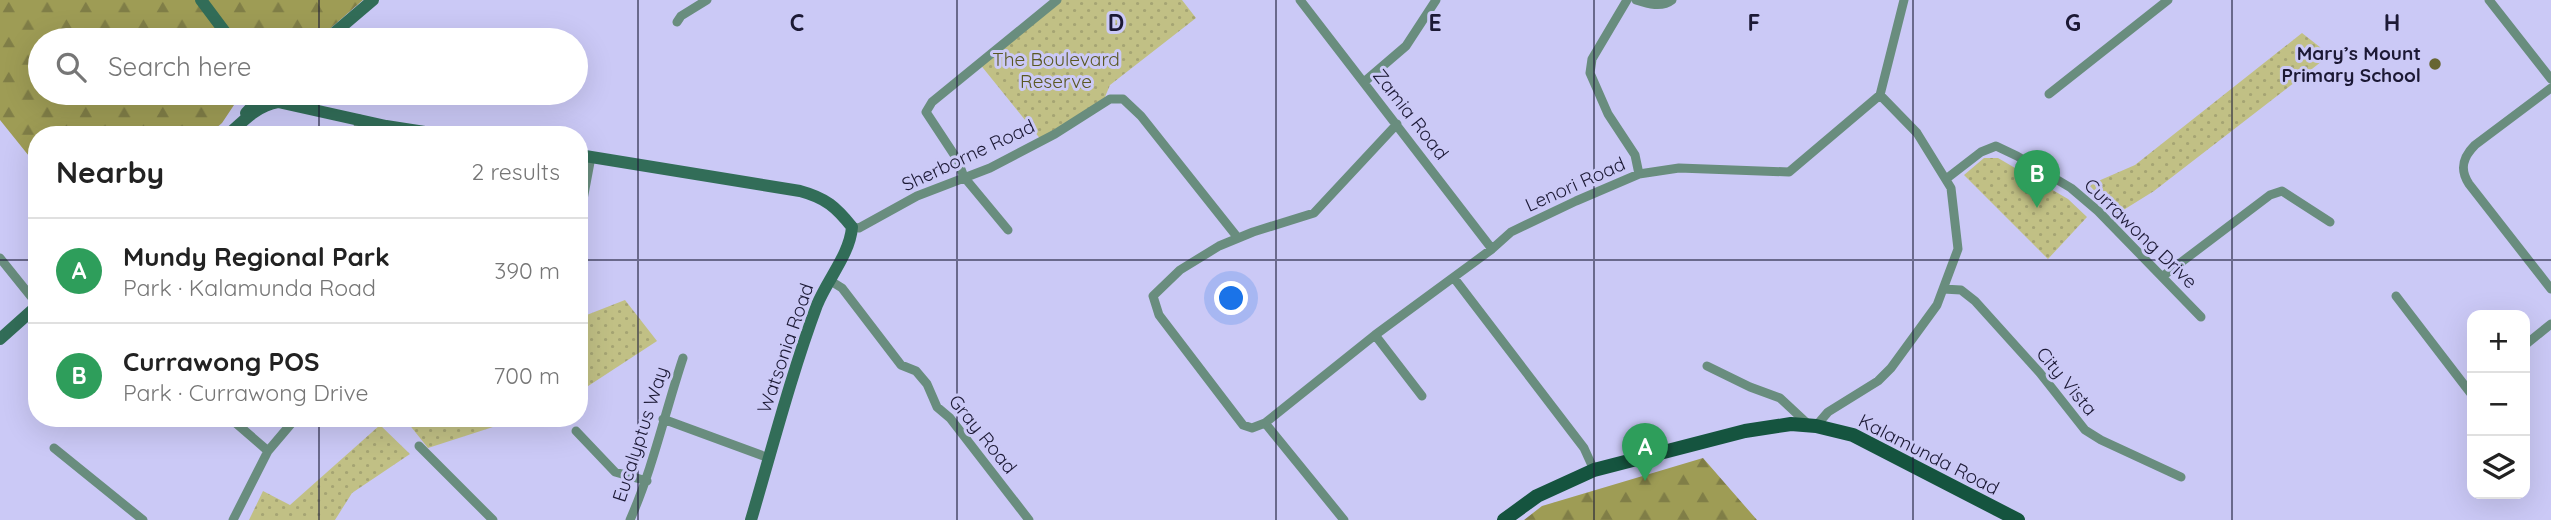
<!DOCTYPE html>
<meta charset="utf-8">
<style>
body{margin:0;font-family:Quicksand,sans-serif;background:#f2f2f2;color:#222}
.controls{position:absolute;right:21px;bottom:21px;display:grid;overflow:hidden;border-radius:14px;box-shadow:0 7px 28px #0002}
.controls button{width:63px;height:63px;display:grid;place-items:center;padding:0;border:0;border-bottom:2px solid #e0e0e0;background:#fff;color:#222;font:35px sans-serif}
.you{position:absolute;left:1232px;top:299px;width:24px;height:24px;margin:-18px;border:5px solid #fff;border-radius:50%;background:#1a73e8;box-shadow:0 0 0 10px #1a73e833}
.badge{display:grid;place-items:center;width:46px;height:46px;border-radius:50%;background:#0f766e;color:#fff;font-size:23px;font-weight:700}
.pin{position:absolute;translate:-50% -58px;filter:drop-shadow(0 2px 4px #0008)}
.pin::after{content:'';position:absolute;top:37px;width:24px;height:21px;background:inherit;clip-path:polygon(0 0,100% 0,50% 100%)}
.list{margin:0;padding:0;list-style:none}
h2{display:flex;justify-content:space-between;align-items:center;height:91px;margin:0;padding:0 28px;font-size:30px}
h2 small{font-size:23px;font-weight:400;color:#767676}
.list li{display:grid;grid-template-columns:46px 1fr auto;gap:21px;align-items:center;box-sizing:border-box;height:105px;padding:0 28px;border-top:2px solid #e0e0e0}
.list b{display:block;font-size:26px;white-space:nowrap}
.list p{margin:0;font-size:23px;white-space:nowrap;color:#767676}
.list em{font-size:23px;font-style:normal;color:#767676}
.icon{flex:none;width:38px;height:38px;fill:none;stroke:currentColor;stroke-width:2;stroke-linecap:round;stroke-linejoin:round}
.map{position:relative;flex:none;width:2551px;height:520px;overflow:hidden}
.search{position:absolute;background:#fff;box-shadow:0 7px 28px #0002;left:28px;top:28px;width:560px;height:77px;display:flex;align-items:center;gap:18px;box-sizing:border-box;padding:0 24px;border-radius:38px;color:#767676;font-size:26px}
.panel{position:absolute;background:#fff;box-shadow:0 7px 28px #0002;left:28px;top:126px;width:560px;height:301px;border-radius:28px}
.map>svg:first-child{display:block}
.grass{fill:url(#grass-dots)}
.forest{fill:url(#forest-firs)}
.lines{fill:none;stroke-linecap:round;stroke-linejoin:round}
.street{stroke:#698d7e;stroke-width:9}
.secondary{stroke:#326d58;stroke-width:12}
.primary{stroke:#15543f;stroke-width:14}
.grid{fill:none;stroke:#1c1935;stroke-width:2;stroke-opacity:0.55}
.poi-dot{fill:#676532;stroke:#cbc9f6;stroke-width:2.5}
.labels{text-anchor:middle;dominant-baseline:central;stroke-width:6;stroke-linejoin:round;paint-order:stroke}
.poi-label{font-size:19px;font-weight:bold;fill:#1c1935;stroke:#cbc9f6;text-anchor:end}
.park-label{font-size:19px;fill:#5a5823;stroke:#cbc9f6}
.street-label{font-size:19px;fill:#1c1935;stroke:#cbc9f6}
.grid-label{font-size:23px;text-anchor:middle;font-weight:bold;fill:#1c1935;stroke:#cbc9f6;stroke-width:6;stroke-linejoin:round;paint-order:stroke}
</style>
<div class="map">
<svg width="2551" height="520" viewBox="0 0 2551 520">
<defs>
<pattern id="grass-dots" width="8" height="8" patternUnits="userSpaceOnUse" patternTransform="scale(1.75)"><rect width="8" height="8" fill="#c1c085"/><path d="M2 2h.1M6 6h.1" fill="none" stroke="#a5a473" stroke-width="1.8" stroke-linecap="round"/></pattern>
<pattern id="forest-firs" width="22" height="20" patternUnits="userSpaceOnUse" patternTransform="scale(1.75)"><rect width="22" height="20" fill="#9e9c55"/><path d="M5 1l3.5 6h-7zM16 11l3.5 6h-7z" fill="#807e47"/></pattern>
</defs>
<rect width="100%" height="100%" fill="#cbc9f6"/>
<path class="grass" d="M 1057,0 L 1182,0 L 1196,18 L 1110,85 L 1102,104 L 1042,141 L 979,63 Z
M 2302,33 L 2330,55 L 2154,191 L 2117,214 L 2089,185 L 2135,165 Z
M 1984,158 L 1998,158 L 2068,199 L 2087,217 L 2048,259 L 1964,175 Z
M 625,300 L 657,341 L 579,392 L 579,318 Z
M 404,418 L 521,418 L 428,448 Z
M 380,425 L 410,454 L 352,493 L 335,520 L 249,520 L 263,491 L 290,505 Z"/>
<path class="forest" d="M 0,0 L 363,0 L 317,40 L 40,40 L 40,93 L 242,93 L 222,123 L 208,135 L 37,135 L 37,166 L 0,120 Z
M 1703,458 L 1757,520 L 1524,520 L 1542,506 Z"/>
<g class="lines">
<path class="street" d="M 1300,0 L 1492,249
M 1627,0 L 1592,59 L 1590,73 L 1608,114 L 1635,155 L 1639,174
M 1636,0 C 1648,4 1662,8 1672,0
M 2489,0 L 2551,79
M 677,22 L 681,16 L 707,0
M 1364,82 L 1406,46 L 1436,0
M 2551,88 L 2475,145 C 2463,157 2459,169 2469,184 L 2551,289
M 2049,94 L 2168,0
M 356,135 L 360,119
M 1946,179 L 1981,152 L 1996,146 L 2017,156 L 2071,188 L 2098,211 L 2201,317
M 579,221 L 591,157
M 852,227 L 859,228 L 917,196 L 990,168 L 1055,134 L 1110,99 L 1123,99 L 1141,116 L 1238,238
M 1008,230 L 964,177 L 957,159 L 926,112 L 932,102 L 1057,0
M 0,258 L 37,304
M 2163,276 L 2270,195 L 2282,191 L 2330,222
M 1454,278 L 1584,448 L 1594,470
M 829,280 L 842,288 L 901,365 L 916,371 L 927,384 L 937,407 L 950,418 L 1029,520
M 1943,289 L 1961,290 L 1975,301 L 2040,373 L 2085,430 L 2101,440 L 2181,477
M 2396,296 L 2472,395
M 1375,335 L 1422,396
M 2525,345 L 2551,324
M 1707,366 L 1750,387 L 1780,398 L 1809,425
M 230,418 L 268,451
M 663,419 L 769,458
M 1265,423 L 1375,335 L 1492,249 L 1511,232 L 1576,201 L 1639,174 L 1679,168 L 1789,172 L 1880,95 L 1904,0
M 1816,426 L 1828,412 L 1878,381 L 1891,368 L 1937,305 L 1958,249 L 1951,188 L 1917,133 L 1880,95
M 576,431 L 615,472 L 647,481
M 419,446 L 493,520
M 54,448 L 143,520
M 233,520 L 268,451 L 296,418
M 630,520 C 653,468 665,412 683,358
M 1344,520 L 1265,423 L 1252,428 L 1243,425 L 1159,315 L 1153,296 L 1180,270 L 1219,246 L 1253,232 L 1314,213 L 1397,124"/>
<path class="secondary" d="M 201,0 L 231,40
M 326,40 L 373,0
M 278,102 L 386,126 L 444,135
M 246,113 L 262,96
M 228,135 C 243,121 258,105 278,102 L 284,93
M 579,155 L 800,191 C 826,198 836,207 852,227 C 850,254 827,280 817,305 C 791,375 772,449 751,520
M 0,339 L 37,306"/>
<path class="primary" d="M 1504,520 L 1537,496 L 1594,470 L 1745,431 L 1791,424 L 1816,426 L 1853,435 L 2018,520"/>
</g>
<path class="grid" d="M 319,0 L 319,40M 638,0 L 638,520M 957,0 L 957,520M 1276,0 L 1276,520M 1594,0 L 1594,520M 1913,0 L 1913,520M 2232,0 L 2232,520M 319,93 L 319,135M 0,260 L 37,260M 579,260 L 2551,260M 319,418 L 319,520"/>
<circle class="poi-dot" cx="2435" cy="64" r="7"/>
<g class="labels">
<g class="poi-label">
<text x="2421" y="53">Mary’s Mount<tspan x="2421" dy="22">Primary School</tspan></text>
</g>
<g class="park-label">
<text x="1056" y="59">The Boulevard<tspan x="1056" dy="22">Reserve</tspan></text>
</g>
<g class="street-label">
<text transform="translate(1411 114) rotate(52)">Zamia Road</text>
<text transform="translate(968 155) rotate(-25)">Sherborne Road</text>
<text transform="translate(1575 184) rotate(-24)">Lenori Road</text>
<text transform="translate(2141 233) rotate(44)">Currawong Drive</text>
<text transform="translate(785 348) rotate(-71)">Watsonia Road</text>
<text transform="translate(2067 381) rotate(50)">City Vista</text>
<text transform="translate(640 434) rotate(-72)">Eucalyptus Way</text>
<text transform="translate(983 434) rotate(51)">Gray Road</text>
<text transform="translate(1929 454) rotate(27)">Kalamunda Road</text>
</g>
</g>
<g class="grid-label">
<text x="797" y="31">C</text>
<text x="1116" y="31">D</text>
<text x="1435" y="31">E</text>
<text x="1754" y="31">F</text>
<text x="2073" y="31">G</text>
<text x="2392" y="31">H</text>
</g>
</svg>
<div class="controls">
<button>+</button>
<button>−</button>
<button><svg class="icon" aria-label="layers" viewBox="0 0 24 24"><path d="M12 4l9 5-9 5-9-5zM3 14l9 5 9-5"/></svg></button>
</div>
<div class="you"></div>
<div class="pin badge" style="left:1645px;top:481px;background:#2e9e5b">A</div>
<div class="pin badge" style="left:2037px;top:208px;background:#2e9e5b">B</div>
<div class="search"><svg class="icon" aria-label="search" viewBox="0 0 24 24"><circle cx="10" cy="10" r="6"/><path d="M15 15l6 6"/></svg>Search here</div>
<section class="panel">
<h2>Nearby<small>2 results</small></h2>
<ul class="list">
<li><span class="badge" style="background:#2e9e5b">A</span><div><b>Mundy Regional Park</b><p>Park · Kalamunda Road</p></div><em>390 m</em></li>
<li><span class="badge" style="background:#2e9e5b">B</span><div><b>Currawong POS</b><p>Park · Currawong Drive</p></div><em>700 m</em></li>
</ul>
</section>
</div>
